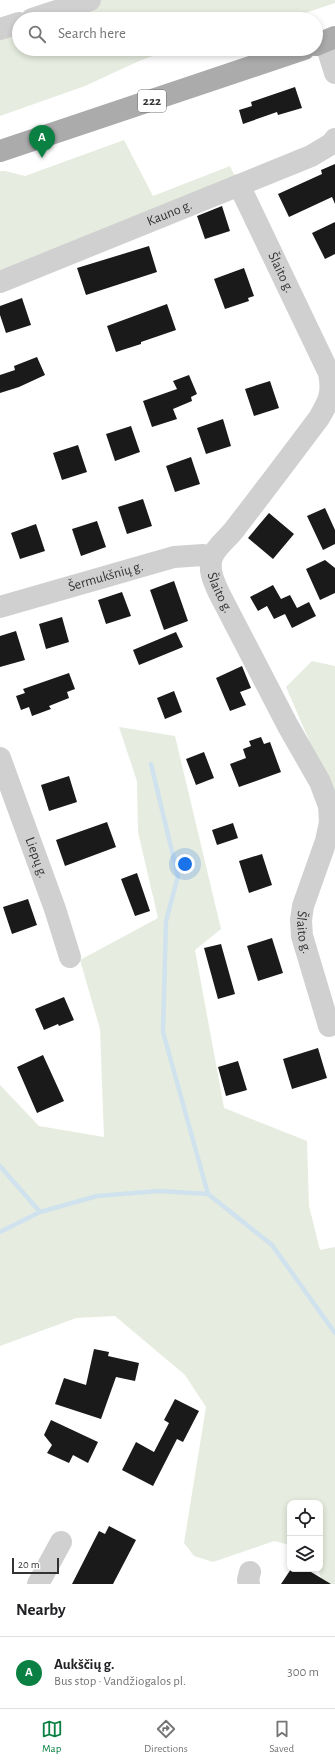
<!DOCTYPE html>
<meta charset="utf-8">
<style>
body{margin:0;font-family:"Alegreya Sans",sans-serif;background:#f6f6f6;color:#202124}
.controls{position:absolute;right:12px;bottom:12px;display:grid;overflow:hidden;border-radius:8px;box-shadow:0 2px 6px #0003}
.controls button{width:36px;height:36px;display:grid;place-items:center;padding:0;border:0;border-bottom:1px solid #e0e0e0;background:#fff;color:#202124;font:20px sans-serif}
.scale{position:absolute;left:12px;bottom:10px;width:47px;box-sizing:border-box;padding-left:4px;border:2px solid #333;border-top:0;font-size:11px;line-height:14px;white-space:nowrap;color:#333;-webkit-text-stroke:3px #fff;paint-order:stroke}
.you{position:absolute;left:185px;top:864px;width:14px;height:14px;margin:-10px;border:3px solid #fff;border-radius:50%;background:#1a73e8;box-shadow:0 0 0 6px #1a73e833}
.badge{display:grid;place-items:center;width:26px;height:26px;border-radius:50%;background:#0b8043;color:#fff;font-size:13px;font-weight:700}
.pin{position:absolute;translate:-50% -33px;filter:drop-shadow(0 1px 2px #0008)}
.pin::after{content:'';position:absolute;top:21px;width:14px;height:12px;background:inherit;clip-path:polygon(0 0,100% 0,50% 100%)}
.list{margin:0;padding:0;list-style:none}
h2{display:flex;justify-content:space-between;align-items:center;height:52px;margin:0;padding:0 16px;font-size:17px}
h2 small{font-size:13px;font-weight:400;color:#757577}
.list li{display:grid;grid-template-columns:26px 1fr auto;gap:12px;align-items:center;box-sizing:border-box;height:72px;padding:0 16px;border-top:1px solid #e0e0e0}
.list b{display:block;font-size:15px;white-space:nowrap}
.list p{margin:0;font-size:13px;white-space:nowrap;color:#757577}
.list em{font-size:13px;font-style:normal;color:#757577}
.icon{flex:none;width:22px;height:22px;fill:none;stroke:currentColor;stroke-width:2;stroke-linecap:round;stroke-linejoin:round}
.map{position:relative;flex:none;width:335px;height:1584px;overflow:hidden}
.search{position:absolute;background:#fff;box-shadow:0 2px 6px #0003;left:12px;right:12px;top:12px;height:44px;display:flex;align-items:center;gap:10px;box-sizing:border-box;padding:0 14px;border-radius:22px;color:#757577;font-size:15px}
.sheet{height:124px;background:#fff}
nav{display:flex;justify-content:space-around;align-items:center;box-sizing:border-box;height:56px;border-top:1px solid #e0e0e0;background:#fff;font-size:11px;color:#757577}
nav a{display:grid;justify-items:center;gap:2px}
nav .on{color:#0b8043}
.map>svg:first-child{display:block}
.green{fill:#e6ecdf}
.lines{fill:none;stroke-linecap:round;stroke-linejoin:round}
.stream{stroke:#cfe2ee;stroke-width:4.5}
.building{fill:#1a1a1a}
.minor{stroke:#d0d0d0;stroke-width:22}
.major{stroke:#ababab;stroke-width:22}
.labels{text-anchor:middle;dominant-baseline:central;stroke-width:4;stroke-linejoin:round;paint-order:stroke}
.shield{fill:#fff;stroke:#707070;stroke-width:1}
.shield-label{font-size:13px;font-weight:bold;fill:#333}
.street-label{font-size:14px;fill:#333;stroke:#fff}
</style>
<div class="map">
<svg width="335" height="1584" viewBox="0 0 335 1584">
<rect width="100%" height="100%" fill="#fff"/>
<path class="green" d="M 90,0 L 335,0 L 335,3 L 287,19 L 32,19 Z
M 19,23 L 19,49 L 172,49 L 139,61 L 85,86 L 0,116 L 0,29 Z
M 124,140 L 153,196 L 230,166 L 236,179 L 0,282 L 0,171 L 5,171 L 25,176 Z
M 312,661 L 335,666 L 335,800 L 286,687 Z
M 119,727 L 175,736 L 221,929 L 195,950 L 224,1108 L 307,1141 L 309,1206 L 320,1250 L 335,1247 L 335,1584 L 323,1584 L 318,1569 L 320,1569 L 320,1503 L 290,1503 L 290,1545 L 274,1541 L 213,1562 L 194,1556 L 184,1543 L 206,1407 L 185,1375 L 115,1316 L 76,1318 L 0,1346 L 0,1085 L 39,1126 L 104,1137 L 100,1029 L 80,960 L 158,918 L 138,832 L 137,781 Z"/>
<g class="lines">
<path class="stream" d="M 151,764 L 178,876 L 166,921 L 163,1032 L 208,1194
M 0,1166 L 40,1212
M 0,1232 L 40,1212 L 97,1196 L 159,1191 L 208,1194 L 272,1245 L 335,1333"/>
</g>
<path class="building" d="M 295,87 L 302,108 L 278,115 L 277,112 L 243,124 L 239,110 L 252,106 L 251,102 Z
M 335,164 L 335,204 L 332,197 L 289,217 L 278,194 L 322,174 L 321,170 Z
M 222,206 L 230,231 L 205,239 L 197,216 Z
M 335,222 L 335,254 L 325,259 L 312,233 Z
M 149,246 L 157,272 L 86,295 L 77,268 Z
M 244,268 L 254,296 L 248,298 L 249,301 L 225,309 L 214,279 Z
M 22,298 L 31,325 L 6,333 L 0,315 L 0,306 Z
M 167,304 L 176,330 L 141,342 L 141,344 L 116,352 L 107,326 Z
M 37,357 L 45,375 L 19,387 L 0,393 L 0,375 L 15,370 L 14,366 Z
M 189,375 L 197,394 L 191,397 L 192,401 L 173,409 L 177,419 L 152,427 L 143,401 L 177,389 L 173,381 Z
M 270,381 L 279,408 L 254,416 L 245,389 Z
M 223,419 L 231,446 L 206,454 L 197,428 Z
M 131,426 L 140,452 L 115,461 L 106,434 Z
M 78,445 L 87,472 L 62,480 L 53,453 Z
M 191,457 L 200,484 L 175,492 L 166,466 Z
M 143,499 L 152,526 L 127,534 L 118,507 Z
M 325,508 L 335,530 L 335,544 L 323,550 L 307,516 Z
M 269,513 L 294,534 L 273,559 L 248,538 Z
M 97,521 L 106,547 L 81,556 L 72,529 Z
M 36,524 L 45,551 L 20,559 L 11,533 Z
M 325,560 L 335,568 L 335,593 L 320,600 L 306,569 Z
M 174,581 L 188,621 L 164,630 L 150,590 Z
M 273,585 L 281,599 L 290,595 L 297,608 L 309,602 L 316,616 L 292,628 L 285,614 L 274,619 L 267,606 L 258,611 L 250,597 Z
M 122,592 L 131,616 L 106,624 L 98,600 Z
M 62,617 L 69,642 L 46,649 L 39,624 Z
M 16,631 L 25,660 L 0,667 L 0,636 Z
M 176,632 L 183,647 L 139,665 L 133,650 Z
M 242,666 L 251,688 L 240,692 L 246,705 L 230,711 L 216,678 Z
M 69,673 L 75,689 L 67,692 L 69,698 L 49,706 L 51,709 L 32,716 L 29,707 L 21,710 L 16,696 L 25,693 L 23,689 Z
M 174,691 L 182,712 L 165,719 L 157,698 Z
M 261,737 L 264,744 L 270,742 L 281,772 L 239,787 L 230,764 L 246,758 L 243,749 L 251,746 L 249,741 Z
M 204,752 L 214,778 L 196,785 L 186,759 Z
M 69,776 L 77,802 L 49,811 L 41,785 Z
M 107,822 L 116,847 L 65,866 L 56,840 Z
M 233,823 L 238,838 L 217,845 L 212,830 Z
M 262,854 L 272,885 L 249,893 L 239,861 Z
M 137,873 L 150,911 L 135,916 L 121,879 Z
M 28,899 L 37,925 L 12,934 L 3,907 Z
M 272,938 L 283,973 L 258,981 L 247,946 Z
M 221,944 L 235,994 L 218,999 L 204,948 Z
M 64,997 L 74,1020 L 59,1026 L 58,1024 L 44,1030 L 35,1009 Z
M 318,1048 L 327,1078 L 292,1089 L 283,1059 Z
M 43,1055 L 64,1101 L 37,1113 L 17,1067 Z
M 238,1061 L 247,1090 L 226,1096 L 218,1067 Z
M 94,1349 L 109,1352 L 108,1356 L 139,1363 L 135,1381 L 116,1377 L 101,1419 L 55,1404 L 64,1378 L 86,1385 Z
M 175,1399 L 199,1411 L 183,1442 L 177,1439 L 153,1486 L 122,1470 L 136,1442 L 154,1452 L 169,1423 L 164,1420 Z
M 51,1420 L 98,1442 L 88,1463 L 73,1455 L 69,1463 L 47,1453 L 52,1445 L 44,1435 Z
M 109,1526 L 136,1540 L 113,1584 L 72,1584 L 99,1531 L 105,1534 Z
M 291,1569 L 306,1569 L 331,1584 L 281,1584 Z"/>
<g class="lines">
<g class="minor">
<path d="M 32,19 L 90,0"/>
<path d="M 0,29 L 19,23"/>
<path d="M 325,41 L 335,73"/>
<path id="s1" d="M 239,185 L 329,373 C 333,393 329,401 319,418 C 292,454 265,490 237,526 C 230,537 217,545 212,557 C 208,570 214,582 219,593 L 288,726 L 320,782 L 329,806 L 330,822 L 326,841 L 303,906 L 301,920 L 302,936 L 329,1026"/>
<path id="s2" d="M 0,282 L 311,156 L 331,144 L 335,139"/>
<path id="s3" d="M 0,607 L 174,557 L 203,555 L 212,557"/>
<path id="s4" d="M 0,758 L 55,909 L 70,957"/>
<path d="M 38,1584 L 61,1542"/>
<path d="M 249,1584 L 248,1580 L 250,1572"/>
</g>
<path class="major" d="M 316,45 L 335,37
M 0,151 L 304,49"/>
</g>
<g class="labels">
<rect class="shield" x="138" y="90" width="28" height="22" rx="3"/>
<g class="shield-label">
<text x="152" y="101">222</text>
</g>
<g class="street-label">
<text stroke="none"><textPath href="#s2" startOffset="183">Kauno g.</textPath></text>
<text stroke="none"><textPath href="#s1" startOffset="97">Šlaito g.</textPath></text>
<text stroke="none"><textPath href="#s3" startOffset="110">Šermukšnių g.</textPath></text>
<text stroke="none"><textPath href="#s1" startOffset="469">Šlaito g.</textPath></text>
<text stroke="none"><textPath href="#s4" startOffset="106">Liepų g.</textPath></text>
<text stroke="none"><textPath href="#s1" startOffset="840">Šlaito g.</textPath></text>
</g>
</g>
</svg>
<div class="controls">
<button><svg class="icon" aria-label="locate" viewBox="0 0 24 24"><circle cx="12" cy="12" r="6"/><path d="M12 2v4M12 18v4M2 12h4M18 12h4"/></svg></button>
<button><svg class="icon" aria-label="layers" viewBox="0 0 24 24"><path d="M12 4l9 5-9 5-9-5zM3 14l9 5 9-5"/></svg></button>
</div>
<div class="scale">20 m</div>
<div class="you"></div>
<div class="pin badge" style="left:42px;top:158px">A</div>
<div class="search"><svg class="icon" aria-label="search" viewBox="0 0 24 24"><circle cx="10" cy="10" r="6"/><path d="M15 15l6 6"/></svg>Search here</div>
</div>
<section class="sheet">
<h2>Nearby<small></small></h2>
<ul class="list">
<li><span class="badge">A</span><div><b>Aukščių g.</b><p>Bus stop · Vandžiogalos pl.</p></div><em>300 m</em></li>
</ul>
</section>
<nav>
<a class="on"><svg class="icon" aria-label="map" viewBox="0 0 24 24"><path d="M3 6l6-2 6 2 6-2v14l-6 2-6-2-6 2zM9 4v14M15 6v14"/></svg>Map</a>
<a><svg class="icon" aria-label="directions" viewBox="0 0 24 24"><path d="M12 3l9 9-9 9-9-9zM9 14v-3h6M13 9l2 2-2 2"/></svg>Directions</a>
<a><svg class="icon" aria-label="saved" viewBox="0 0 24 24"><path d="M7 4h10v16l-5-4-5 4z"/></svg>Saved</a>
</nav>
